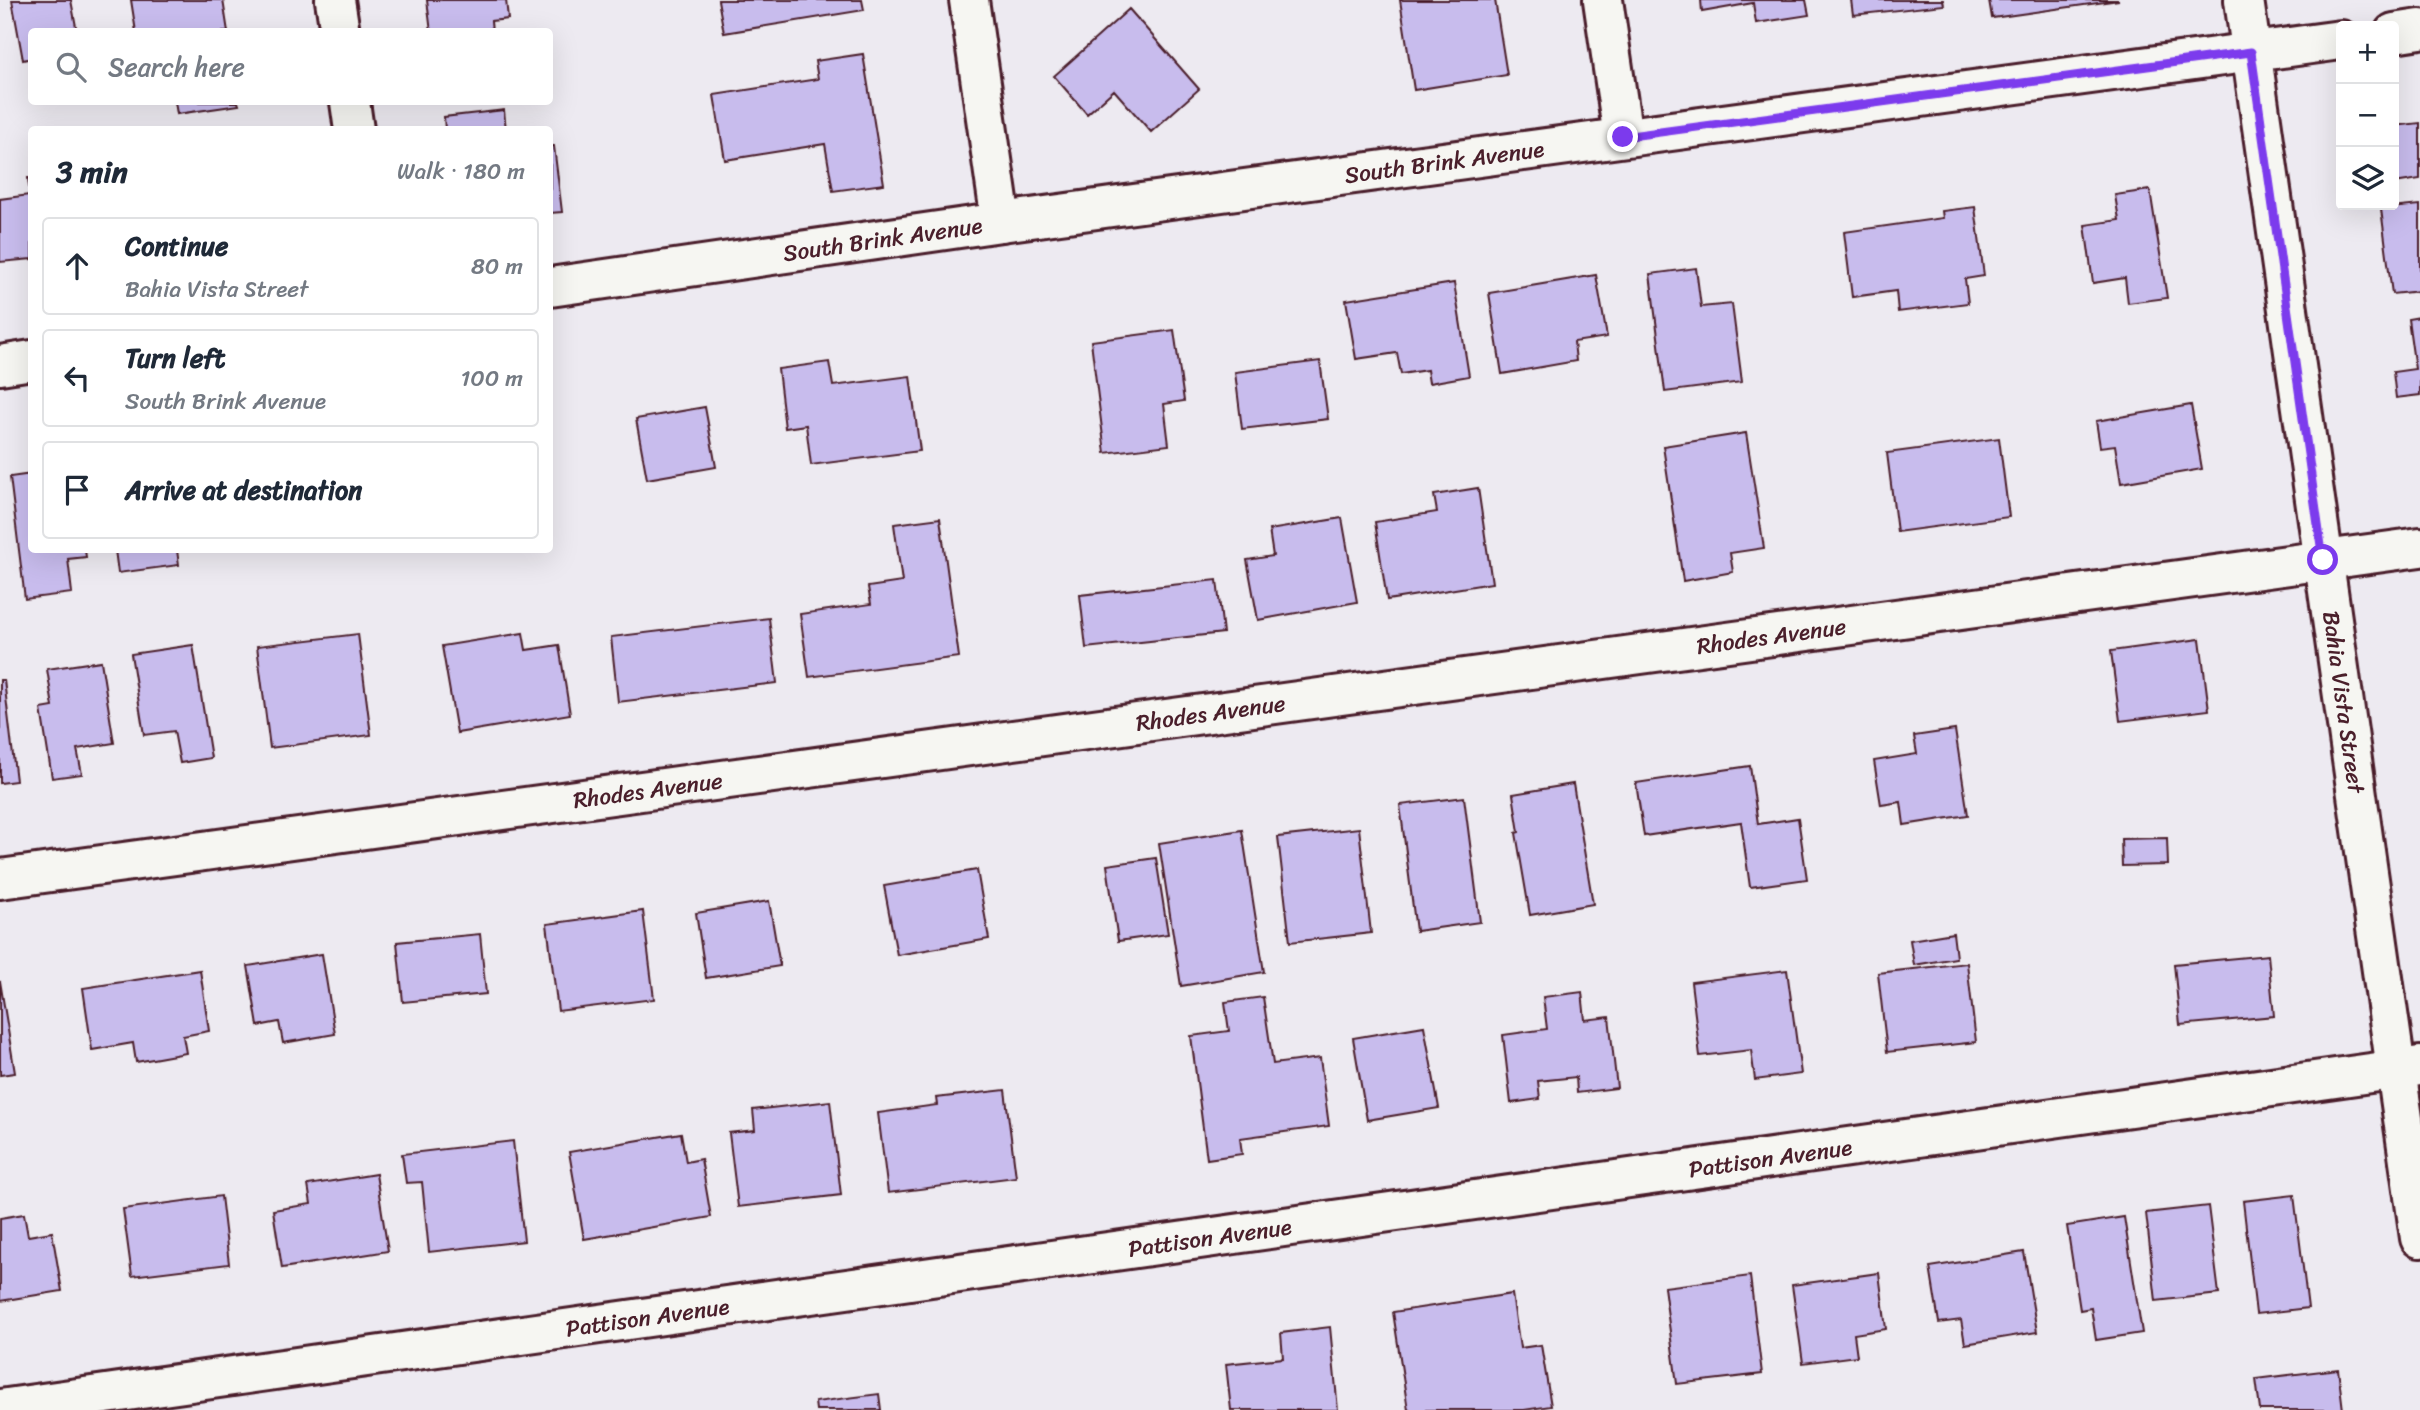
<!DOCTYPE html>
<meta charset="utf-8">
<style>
body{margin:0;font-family:Sriracha,sans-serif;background:#f6f6f7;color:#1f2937}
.controls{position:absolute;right:21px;top:21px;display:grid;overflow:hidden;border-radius:7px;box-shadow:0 7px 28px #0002}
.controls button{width:63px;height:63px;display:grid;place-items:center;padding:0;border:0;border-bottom:2px solid #e0e1e3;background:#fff;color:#1f2937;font:35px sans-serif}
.stop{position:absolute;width:21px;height:21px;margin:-16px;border:5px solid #7c3aed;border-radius:50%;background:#fff}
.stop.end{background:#7c3aed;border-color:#fff;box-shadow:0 2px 7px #0008}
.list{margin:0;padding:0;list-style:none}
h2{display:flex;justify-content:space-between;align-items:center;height:91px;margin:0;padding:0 28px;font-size:30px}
h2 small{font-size:23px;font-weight:400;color:#747a83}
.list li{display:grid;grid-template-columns:46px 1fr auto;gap:21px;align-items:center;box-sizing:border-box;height:98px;margin:0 14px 14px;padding:0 14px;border:2px solid #e0e1e3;border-radius:7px}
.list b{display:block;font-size:26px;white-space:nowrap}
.list p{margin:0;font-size:23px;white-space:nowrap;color:#747a83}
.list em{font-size:23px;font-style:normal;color:#747a83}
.icon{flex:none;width:38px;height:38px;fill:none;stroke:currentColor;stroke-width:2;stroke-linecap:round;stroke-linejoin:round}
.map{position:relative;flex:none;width:2420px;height:1410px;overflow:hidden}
.search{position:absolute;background:#fff;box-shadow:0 7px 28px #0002;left:28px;top:28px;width:525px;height:77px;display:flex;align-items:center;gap:18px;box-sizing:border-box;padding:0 24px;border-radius:7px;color:#747a83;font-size:26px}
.panel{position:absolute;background:#fff;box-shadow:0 7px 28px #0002;left:28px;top:126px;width:525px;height:427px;border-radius:7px}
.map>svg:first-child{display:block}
.building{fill:#c8bced;stroke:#4a1f2b;stroke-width:2}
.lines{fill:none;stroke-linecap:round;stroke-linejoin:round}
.minor-casing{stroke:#4a1f2b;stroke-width:44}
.minor{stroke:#f6f6f2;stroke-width:38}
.route{stroke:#7c3aed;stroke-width:9}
.labels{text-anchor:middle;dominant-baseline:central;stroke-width:5;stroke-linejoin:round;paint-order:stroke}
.street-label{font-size:23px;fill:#4a1f2b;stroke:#f6f6f2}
</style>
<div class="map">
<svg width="2420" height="1410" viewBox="0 0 2420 1410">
<rect width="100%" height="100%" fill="#edeaf1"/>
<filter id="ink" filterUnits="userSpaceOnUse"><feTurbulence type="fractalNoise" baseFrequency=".0143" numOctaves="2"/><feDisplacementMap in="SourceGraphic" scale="14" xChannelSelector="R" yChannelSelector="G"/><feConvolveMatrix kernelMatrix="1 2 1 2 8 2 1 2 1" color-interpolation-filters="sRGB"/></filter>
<g filter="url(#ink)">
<path class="building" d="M 12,0 L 71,0 L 77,32 L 32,32 L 32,58 L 23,60 Z
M 131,0 L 223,0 L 228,32 L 136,32 Z
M 427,0 L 506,0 L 508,19 L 491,21 L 492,32 L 431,32 Z
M 718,0 L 862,0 L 864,10 L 724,33 Z
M 1400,0 L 1495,0 L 1507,75 L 1414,90 Z
M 1701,0 L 1806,0 L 1809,15 L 1756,23 L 1753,3 L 1702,12 Z
M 1851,0 L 1943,0 L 1944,5 L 1853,15 Z
M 1989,0 L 2119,0 L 1992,18 Z
M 1129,9 L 1199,89 L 1151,132 L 1114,90 L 1087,114 L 1054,76 Z
M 863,54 L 884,184 L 833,191 L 825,144 L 725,160 L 714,95 L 818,79 L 815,61 Z
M 175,102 L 238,102 L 239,105 L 177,114 Z
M 504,110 L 506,130 L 445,130 L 444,117 Z
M 2420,123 L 2420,179 L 2394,183 L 2394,126 Z
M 550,146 L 554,146 L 562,212 L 550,213 Z
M 28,178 L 32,178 L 32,259 L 0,262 L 0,199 L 30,195 Z
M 2150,190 L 2167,298 L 2128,303 L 2125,278 L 2093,283 L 2085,225 L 2119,220 L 2115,195 Z
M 2420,205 L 2420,291 L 2392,294 L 2381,209 Z
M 1975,207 L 1984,276 L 1965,279 L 1968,303 L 1898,312 L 1896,291 L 1852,297 L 1844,232 L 1943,218 L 1942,211 Z
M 1696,268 L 1701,307 L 1732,304 L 1742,382 L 1665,392 L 1650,274 Z
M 1596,275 L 1607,337 L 1574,342 L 1576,361 L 1502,374 L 1489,293 Z
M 1454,283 L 1469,376 L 1429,383 L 1427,370 L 1401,374 L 1397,353 L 1356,359 L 1346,300 Z
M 2420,317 L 2420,395 L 2396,398 L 2393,372 L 2415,369 L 2408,319 Z
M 1174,330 L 1184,401 L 1164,404 L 1169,445 L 1105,453 L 1091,341 Z
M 1320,361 L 1328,419 L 1242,429 L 1235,372 Z
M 829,362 L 833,386 L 910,376 L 920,451 L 811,465 L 806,425 L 785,428 L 778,369 Z
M 2191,405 L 2202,469 L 2121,483 L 2115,445 L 2100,447 L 2096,421 Z
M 705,407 L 716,467 L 647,479 L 636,419 Z
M 1746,433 L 1764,548 L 1730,553 L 1733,572 L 1683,581 L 1663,446 Z
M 1999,438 L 2009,517 L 1897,532 L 1887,453 Z
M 32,474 L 32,550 L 85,550 L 86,557 L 68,559 L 72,593 L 25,599 L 10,477 Z
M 1478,488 L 1492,583 L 1387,600 L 1375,522 L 1437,512 L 1434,495 Z
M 940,518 L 959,657 L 809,677 L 800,614 L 871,604 L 868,587 L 902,582 L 894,524 Z
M 1342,518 L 1357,602 L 1258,620 L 1247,560 L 1273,556 L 1269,530 Z
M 115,550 L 177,550 L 179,565 L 118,573 Z
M 1217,580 L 1223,633 L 1086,648 L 1080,595 Z
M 769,618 L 777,683 L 618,702 L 611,637 Z
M 523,633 L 526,650 L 559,645 L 570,714 L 457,733 L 442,646 Z
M 358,634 L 371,735 L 270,748 L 257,646 Z
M 2200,639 L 2209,710 L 2120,721 L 2111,651 Z
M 193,645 L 211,758 L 180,763 L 174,731 L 144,735 L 131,654 Z
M 101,661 L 114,743 L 77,749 L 82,774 L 52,778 L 41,709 L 53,707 L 47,669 Z
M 0,680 L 4,680 L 16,781 L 0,783 Z
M 1955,730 L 1968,815 L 1904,825 L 1901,802 L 1881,805 L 1874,761 L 1917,754 L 1914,736 Z
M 1750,766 L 1758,824 L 1798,818 L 1807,879 L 1750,887 L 1741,822 L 1644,836 L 1636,783 Z
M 1573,784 L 1593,904 L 1530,915 L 1516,833 L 1519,832 L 1513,794 Z
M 1464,797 L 1480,922 L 1416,931 L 1400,805 Z
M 1359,828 L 1371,933 L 1290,942 L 1278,837 Z
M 1242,830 L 1264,972 L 1181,986 L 1159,843 Z
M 2167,838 L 2168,865 L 2122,866 L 2121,839 Z
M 1156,858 L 1168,934 L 1118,941 L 1107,865 Z
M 977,870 L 989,939 L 897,955 L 884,886 Z
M 769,901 L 780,966 L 706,978 L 696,913 Z
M 643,911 L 654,999 L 558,1011 L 547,924 Z
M 1953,933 L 1956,958 L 1914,965 L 1910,940 Z
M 480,934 L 486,994 L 403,1002 L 397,942 Z
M 322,954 L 335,1034 L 283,1043 L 279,1022 L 258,1026 L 248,966 Z
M 2268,955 L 2274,1016 L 2180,1025 L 2174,964 Z
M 1967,963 L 1976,1042 L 1887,1052 L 1878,973 Z
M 200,970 L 209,1031 L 183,1036 L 186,1053 L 136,1062 L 133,1043 L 92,1050 L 83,988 Z
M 1787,970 L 1801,1074 L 1755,1080 L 1751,1050 L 1700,1056 L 1691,982 Z
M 0,981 L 15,1073 L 0,1075 Z
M 1582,992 L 1585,1020 L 1609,1017 L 1617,1088 L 1577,1093 L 1576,1077 L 1538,1081 L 1540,1099 L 1511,1103 L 1503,1035 L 1547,1029 L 1543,997 Z
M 1263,997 L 1273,1064 L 1320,1058 L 1329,1126 L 1240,1138 L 1242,1154 L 1207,1159 L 1191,1036 L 1229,1031 L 1225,1002 Z
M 1424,1026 L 1439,1108 L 1367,1120 L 1353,1038 Z
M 1005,1090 L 1016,1177 L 888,1193 L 878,1113 L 937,1105 L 936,1098 Z
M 830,1101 L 841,1195 L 738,1207 L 729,1133 L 755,1130 L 753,1110 Z
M 681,1133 L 686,1162 L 701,1159 L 711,1217 L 584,1239 L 569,1152 Z
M 513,1141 L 524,1241 L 429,1252 L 422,1182 L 406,1183 L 402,1154 Z
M 376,1174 L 388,1251 L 282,1268 L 273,1210 L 311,1204 L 308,1185 Z
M 2294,1195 L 2308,1308 L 2256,1314 L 2243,1201 Z
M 221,1196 L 229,1264 L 132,1276 L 123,1209 Z
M 2208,1206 L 2219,1294 L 2156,1301 L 2146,1213 Z
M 24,1214 L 28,1236 L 52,1232 L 62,1291 L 0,1301 L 0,1218 Z
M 2124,1217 L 2142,1333 L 2096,1340 L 2091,1308 L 2080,1310 L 2067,1226 Z
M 2024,1252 L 2037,1332 L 1965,1344 L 1961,1320 L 1939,1323 L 1930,1267 Z
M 1879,1273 L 1886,1329 L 1854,1334 L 1857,1356 L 1803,1363 L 1792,1285 Z
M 1750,1276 L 1762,1374 L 1677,1384 L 1664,1287 Z
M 1512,1294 L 1520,1348 L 1541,1345 L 1551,1406 L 1524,1410 L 1408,1410 L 1393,1312 Z
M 1330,1327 L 1338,1410 L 1231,1410 L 1226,1364 L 1283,1358 L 1281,1333 Z
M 2338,1369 L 2343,1410 L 2260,1410 L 2256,1379 Z
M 879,1394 L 881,1410 L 816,1410 L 815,1402 Z"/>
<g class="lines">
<g class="minor-casing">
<g id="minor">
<path d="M 335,0 L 340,32"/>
<path d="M 969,0 L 1001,222"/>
<path d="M 1603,0 L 1623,137"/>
<path id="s1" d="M 2244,0 L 2420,1238"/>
<path d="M 2394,33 L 2420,29"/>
<path d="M 350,102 L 354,130"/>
<path id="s2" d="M 550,287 L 1001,222 L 2341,40"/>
<path d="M 0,365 L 32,360"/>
<path id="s3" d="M 0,879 L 2420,547"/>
<path id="s4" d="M 0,1409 L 2420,1066"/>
</g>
</g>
<use href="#minor" class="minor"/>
</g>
</g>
<g class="lines" filter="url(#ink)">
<path class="route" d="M 1623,137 L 2251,52 L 2323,560"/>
</g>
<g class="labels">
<g class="street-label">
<text stroke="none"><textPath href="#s2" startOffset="903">South Brink Avenue</textPath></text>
<text stroke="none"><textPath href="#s2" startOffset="336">South Brink Avenue</textPath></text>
<text stroke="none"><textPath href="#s3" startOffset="1788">Rhodes Avenue</textPath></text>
<text stroke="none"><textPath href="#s1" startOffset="709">Bahia Vista Street</textPath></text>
<text stroke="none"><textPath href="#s3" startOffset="1222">Rhodes Avenue</textPath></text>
<text stroke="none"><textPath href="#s3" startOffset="654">Rhodes Avenue</textPath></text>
<text stroke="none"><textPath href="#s4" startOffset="1788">Pattison Avenue</textPath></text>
<text stroke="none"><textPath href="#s4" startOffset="1222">Pattison Avenue</textPath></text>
<text stroke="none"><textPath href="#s4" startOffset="654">Pattison Avenue</textPath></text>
</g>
</g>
</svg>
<div class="controls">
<button>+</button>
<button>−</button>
<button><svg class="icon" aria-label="layers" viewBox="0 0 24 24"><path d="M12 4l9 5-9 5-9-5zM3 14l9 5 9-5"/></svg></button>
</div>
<div class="stop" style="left:2323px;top:560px"></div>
<div class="stop end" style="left:1623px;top:137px"></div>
<div class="search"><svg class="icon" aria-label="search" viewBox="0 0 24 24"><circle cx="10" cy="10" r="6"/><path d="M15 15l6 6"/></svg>Search here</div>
<section class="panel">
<h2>3 min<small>Walk · 180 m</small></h2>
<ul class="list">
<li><svg class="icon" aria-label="ahead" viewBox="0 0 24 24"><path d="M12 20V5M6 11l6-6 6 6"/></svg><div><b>Continue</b><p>Bahia Vista Street</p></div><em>80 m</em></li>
<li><svg class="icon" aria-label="left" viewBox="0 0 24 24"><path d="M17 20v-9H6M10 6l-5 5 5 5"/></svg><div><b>Turn left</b><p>South Brink Avenue</p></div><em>100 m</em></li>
<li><svg class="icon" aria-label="arrive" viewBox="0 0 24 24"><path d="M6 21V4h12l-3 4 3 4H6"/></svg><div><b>Arrive at destination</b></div></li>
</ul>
</section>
</div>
